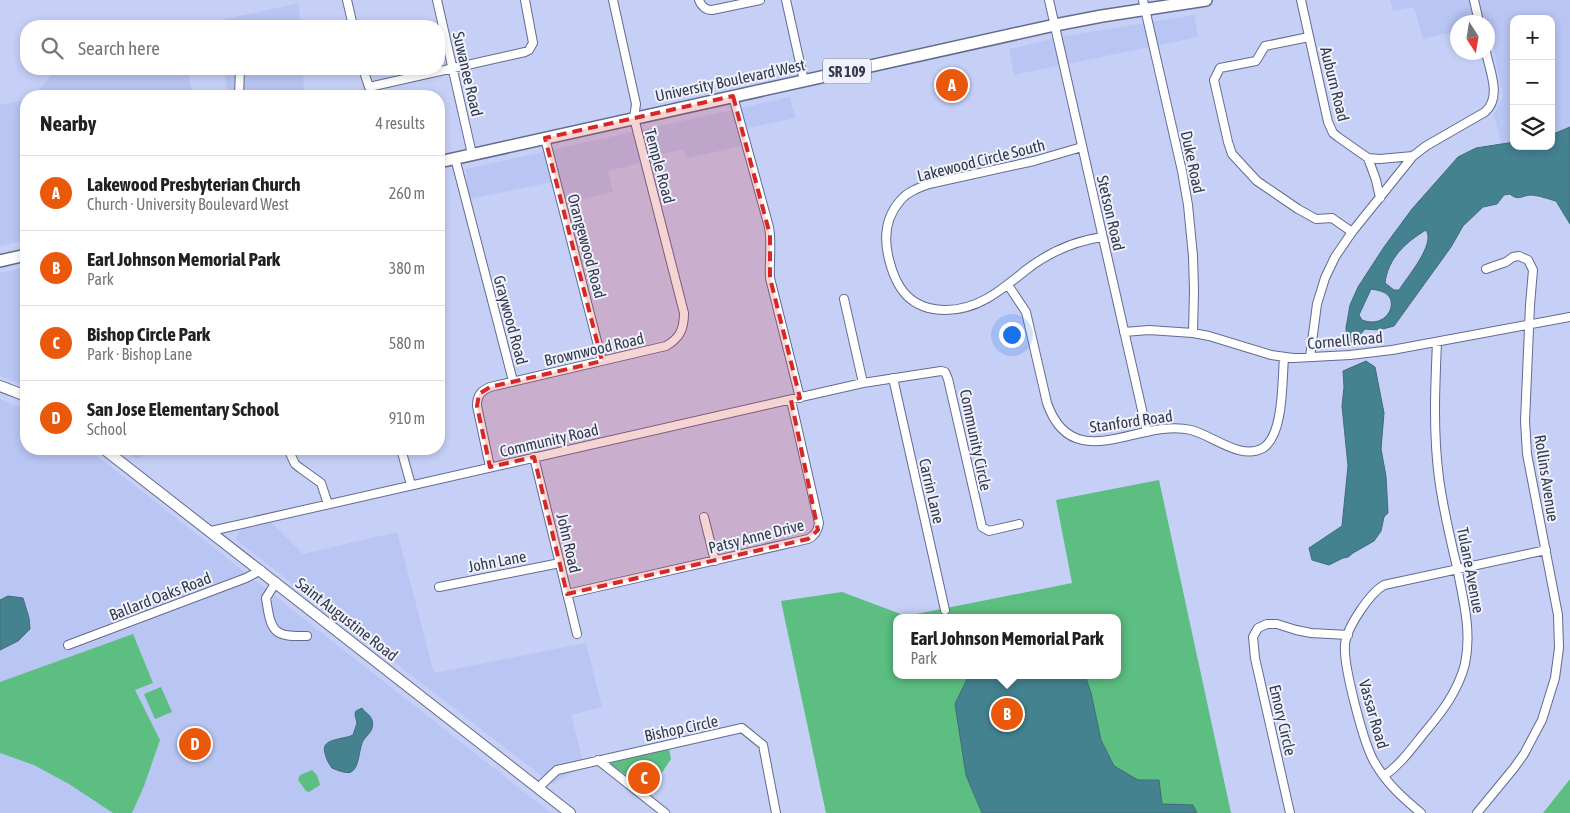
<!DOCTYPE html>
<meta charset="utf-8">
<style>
body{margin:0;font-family:"Asap Condensed",sans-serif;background:#f2f2f2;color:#202124}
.controls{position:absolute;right:15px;top:15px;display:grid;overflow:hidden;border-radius:10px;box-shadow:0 2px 8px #0003}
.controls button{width:45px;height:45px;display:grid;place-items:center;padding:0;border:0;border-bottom:1px solid #e0e0e0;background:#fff;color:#202124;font:25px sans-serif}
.compass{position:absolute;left:1450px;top:15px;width:45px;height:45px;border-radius:50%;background:#fff;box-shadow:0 2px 8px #0003;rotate:168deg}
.you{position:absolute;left:1011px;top:334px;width:18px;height:18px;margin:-12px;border:4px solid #fff;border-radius:50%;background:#1a73e8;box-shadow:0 0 0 8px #1a73e833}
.badge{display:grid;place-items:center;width:32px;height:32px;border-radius:50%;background:#ea580c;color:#fff;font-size:16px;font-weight:700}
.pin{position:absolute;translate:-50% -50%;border:2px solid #fff;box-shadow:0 1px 5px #0006}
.popup{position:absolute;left:893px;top:614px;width:228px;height:65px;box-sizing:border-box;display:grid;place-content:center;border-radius:10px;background:#fff;filter:drop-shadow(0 1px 4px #0005);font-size:16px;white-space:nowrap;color:#757577}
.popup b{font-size:19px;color:#202124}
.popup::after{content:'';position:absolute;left:50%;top:100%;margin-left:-10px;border:10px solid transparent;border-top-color:#fff}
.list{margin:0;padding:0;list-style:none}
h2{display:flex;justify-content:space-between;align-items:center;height:65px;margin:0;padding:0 20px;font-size:21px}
h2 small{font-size:16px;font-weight:400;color:#757577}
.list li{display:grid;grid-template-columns:32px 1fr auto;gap:15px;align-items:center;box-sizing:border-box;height:75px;padding:0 20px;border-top:1px solid #e0e0e0}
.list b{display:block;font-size:19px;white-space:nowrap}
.list p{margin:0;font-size:16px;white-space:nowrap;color:#757577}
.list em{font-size:16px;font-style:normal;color:#757577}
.icon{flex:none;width:28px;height:28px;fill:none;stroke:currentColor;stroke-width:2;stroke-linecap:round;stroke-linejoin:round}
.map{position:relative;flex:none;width:1570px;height:813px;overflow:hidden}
.search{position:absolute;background:#fff;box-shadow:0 2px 8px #0003;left:20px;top:20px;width:425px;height:55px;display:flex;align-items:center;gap:12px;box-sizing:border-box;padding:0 18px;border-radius:20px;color:#757577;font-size:19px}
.panel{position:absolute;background:#fff;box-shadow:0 2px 8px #0003;left:20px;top:90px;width:425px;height:365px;border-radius:20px}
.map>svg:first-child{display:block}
.built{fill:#b9c5f2}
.green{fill:#5cbe80;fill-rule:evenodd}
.water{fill:#448290;stroke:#406c7a;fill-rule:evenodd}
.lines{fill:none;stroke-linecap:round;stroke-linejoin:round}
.street-casing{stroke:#636b8e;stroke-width:10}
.secondary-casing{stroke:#636b8e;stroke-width:12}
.primary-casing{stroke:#636b8e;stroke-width:14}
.street{stroke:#fff;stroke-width:8}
.secondary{stroke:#fff;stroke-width:10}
.primary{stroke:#fff;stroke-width:11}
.marked{fill:#d62828;fill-opacity:0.2;stroke:#d62828;stroke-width:4;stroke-dasharray:10 6;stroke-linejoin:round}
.labels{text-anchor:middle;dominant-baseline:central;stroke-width:4;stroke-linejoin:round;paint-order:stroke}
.shield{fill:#eff2fe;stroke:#6d707f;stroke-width:1}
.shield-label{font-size:15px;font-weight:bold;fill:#353948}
.street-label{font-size:16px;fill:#353948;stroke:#eff2fe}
</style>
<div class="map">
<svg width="1570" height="813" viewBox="0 0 1570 813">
<rect width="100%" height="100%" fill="#c6d0f7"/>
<path class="built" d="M 1390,0 L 1570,0 L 1570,127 L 1551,135 L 1551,19 L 1514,19 L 1514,142 L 1501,143 L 1494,114 L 1503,97 L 1488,22 L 1458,22 L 1457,31 L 1423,39 L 1414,7 L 1393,11 Z
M 299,3 L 300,26 L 213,26 L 212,22 Z
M 1194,15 L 1198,37 L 1014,75 L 1009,49 L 1065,36 Z
M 56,69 L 187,69 L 193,96 L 34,96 Z
M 223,69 L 303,69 L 304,96 L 229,96 Z
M 790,97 L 795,118 L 738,130 L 741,146 L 687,158 L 683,149 L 651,157 L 639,163 L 608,171 L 613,192 L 557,205 L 552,182 L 468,199 L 466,169 Z
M 26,100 L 26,240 L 0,246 L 0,105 Z
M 26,267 L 26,386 L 0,376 L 0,273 Z
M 0,399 L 26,410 L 26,449 L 88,449 L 551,813 L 0,813 Z
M 123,449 L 155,449 L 136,459 Z
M 270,521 L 303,554 L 397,532 L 434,673 L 586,643 L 602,707 L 571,715 L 584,766 L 552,784 L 235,539 L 241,530 Z"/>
<path class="green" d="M 1159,480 L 1231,813 L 826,813 L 781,601 L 842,592 L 906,616 L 1072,583 L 1056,500 ZM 897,618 L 1117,618 L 1117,675 L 897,675 Z
M 133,634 L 153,683 L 135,690 L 160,740 L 144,786 L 132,813 L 113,813 L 69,784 L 34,765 L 0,753 L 0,682 Z
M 161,687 L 172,712 L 155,719 L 144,694 Z
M 669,749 L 671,759 L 649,792 L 609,763 Z
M 312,770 L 317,775 L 320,785 L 309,792 L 306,791 L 298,780 L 300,775 Z
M 1570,779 L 1570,813 L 1543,813 Z"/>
<path class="water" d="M 1570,127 L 1570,224 L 1556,201 C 1548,199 1538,195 1530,195 C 1521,196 1518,201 1510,194 L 1504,195 L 1497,204 L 1483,207 L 1463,226 L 1451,247 L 1394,326 L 1379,330 L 1365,329 L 1358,337 L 1355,344 L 1347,343 L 1346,328 L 1350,305 L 1358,287 L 1384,247 L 1412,209 L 1458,157 L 1476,148 L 1514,142 L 1514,146 L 1551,146 L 1551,135 ZM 1426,230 C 1436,244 1407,277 1399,290 L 1394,290 L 1385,283 C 1388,258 1406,242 1426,230 ZM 1371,289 C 1375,290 1379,290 1383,292 C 1401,299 1388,330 1362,320 L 1359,315 Z
M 1366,361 L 1375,367 L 1384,413 L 1381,449 L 1386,476 L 1388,513 L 1384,517 L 1381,531 L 1374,541 L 1353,553 L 1348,557 L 1343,558 L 1329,565 L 1312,560 L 1309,548 L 1342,526 L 1348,466 L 1342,406 L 1344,387 L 1343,371 Z
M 8,596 L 23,598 L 29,618 L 30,629 L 18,641 L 0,650 L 0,600 Z
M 969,675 L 1085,675 L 1091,693 L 1101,740 L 1114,766 L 1138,780 L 1159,780 L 1162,804 L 1193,805 L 1197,813 L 982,813 L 966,775 L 955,704 Z
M 362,708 C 365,713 370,714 372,720 C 375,732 366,734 362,743 C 359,751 359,768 351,772 C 346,774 337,770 332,768 C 329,764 326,759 325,753 C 320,738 343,740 353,735 L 357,723 L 355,714 L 356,711 Z"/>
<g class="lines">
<g class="street-casing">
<path id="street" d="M 347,0 L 353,26
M 437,0 L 472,154
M 699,0 C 701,6 706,10 712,10 L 760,0
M 786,0 L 804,81
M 1049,0 L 1147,432
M 1143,0 L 1182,171 L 1188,205 L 1193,256 L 1194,290 L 1193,333
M 1301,0 L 1328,122 L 1333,133 L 1338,137 L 1368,158 L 1380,159 L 1413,156
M 1474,0 L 1479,22
M 1309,37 L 1265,46 L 1256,61 L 1220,68 L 1214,80 L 1228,142 L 1232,154 L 1257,181 L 1298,209 L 1316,219 L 1332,218 L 1352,232
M 363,69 L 369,87 L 525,52 L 529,50 L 533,43 L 525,0
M 239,96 L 240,69
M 733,96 L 769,227 C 772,244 769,261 770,278 L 800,398
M 545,138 L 602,361
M 1082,147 L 1034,161 L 929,184 C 918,188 907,192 900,201 C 886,217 884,236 888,255 C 895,287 909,310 946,310 C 979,310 1002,289 1026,270 C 1048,253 1075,241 1102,237
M 455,158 L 513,381
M 1368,158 L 1376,180 L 1380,198
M 1008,285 L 1026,312 L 1047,403 C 1073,478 1140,417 1191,430 C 1212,435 1241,461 1263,448 C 1284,435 1282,380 1284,358
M 844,299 L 863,383
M 1124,332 L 1149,330 L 1193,333 L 1209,336 L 1271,355 L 1293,358 L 1350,355 L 1392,350 L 1570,317
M 1310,357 L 1317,304 L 1325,278 L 1335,257 L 1352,232 L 1413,156 L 1426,146 L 1485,112 C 1502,97 1490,72 1486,52
M 893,378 L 945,610
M 288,449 L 295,464 L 300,468 L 321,483 L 328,504
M 401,449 L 411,485
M 534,457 L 577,634
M 490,467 L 477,406 C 477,395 481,391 490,387 L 666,346 C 680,338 684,329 684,313 L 634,118 L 636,104 L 613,0
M 704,517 L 715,561
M 211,531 L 863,383 L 941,371 L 945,372 L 948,379 L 982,527 L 989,531 L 1019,524
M 276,582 L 266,598 C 271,632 273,637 307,636
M 439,587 L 560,563
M 567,594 L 808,539 C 815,536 818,531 819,523 L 791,400
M 68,645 L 246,578 L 261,570
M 598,760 L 665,813
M 1384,776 C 1401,764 1412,748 1425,732 C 1442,712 1458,691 1465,664 C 1472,631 1463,599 1457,567 C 1450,538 1443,508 1439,478 C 1433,433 1435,388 1437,342
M 538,788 L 557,770 L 742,728 L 763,745 L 776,813
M 1290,813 L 1255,658 L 1253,637 L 1258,628 L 1267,624 L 1277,624 L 1296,630 L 1311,633 L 1348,635
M 1421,813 C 1403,798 1387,784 1375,763 C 1364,746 1343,665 1345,645 C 1346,628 1370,593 1384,585 L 1546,550
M 1477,813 L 1514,768 L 1524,754 L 1542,720 L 1555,678 L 1559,648 L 1558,615 L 1527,454 L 1525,421 L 1530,305 L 1533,270 L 1528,260 L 1519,256 L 1513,257 L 1506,262 L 1486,269"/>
</g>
<g class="secondary-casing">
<path id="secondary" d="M 0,386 L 26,396
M 104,449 L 570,813"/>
</g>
<g class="primary-casing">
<path id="primary" d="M 439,162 L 1055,25 L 1102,16 L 1206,0
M 0,261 L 26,255"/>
</g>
<use href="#street" class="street"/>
<use href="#secondary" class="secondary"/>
<use href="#primary" class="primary"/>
</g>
<path class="marked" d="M 733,96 L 770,235 L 770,278 L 800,398 L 791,400 L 818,530 L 808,539 L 567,594 L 534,457 L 490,467 L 477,406 L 479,394 L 490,387 L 602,361 L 545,138 Z"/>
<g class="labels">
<rect class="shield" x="823" y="58.5" width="48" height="25" rx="4"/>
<g class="shield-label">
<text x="847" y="71">SR 109</text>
</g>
<g class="street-label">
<text transform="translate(468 74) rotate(77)">Suwanee Road</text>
<text transform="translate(730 80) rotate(-12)">University Boulevard West</text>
<text transform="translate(1335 84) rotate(76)">Auburn Road</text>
<text transform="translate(981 160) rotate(-14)">Lakewood Circle South</text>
<text transform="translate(1193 162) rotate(78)">Duke Road</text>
<text transform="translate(660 166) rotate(75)">Temple Road</text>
<text transform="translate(1111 213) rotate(77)">Stetson Road</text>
<text transform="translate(587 246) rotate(75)">Orangewood Road</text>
<text transform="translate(511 320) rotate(75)">Graywood Road</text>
<text transform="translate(1345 340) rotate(-5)">Cornell Road</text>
<text transform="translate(594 349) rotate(-13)">Brownwood Road</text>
<text transform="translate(1131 421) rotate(-8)">Stanford Road</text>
<text transform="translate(549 440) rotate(-13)">Community Road</text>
<text transform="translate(976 440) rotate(78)">Community Circle</text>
<text transform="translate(1547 478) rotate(81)">Rollins Avenue</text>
<text transform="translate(932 491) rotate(77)">Carrin Lane</text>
<text transform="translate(756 536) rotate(-14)">Patsy Anne Drive</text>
<text transform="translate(569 543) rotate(77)">John Road</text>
<text transform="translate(497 561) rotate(-11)">John Lane</text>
<text transform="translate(1471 570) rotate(79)">Tulane Avenue</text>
<text transform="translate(160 596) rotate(-21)">Ballard Oaks Road</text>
<text transform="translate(347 619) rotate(38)">Saint Augustine Road</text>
<text transform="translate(1374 714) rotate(74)">Vassar Road</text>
<text transform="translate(1283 720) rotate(77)">Emory Circle</text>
<text transform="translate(681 728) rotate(-12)">Bishop Circle</text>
</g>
</g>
</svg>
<div class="controls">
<button>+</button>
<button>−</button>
<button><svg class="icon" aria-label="layers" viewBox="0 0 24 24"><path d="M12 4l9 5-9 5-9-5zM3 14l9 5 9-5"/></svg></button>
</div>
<svg class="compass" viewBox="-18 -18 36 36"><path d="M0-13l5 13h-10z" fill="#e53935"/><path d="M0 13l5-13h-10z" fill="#757577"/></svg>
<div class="you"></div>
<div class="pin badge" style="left:952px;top:85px">A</div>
<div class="pin badge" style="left:1007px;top:714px">B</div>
<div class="popup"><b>Earl Johnson Memorial Park</b>Park</div>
<div class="pin badge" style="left:644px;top:778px">C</div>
<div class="pin badge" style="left:195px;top:744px">D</div>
<div class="search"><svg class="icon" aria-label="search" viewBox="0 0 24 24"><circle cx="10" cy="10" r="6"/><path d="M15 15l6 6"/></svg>Search here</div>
<section class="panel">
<h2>Nearby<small>4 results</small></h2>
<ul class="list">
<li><span class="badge">A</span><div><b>Lakewood Presbyterian Church</b><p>Church · University Boulevard West</p></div><em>260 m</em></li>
<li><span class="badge">B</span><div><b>Earl Johnson Memorial Park</b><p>Park</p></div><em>380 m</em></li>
<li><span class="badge">C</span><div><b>Bishop Circle Park</b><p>Park · Bishop Lane</p></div><em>580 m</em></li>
<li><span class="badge">D</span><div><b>San Jose Elementary School</b><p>School</p></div><em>910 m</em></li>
</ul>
</section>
</div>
